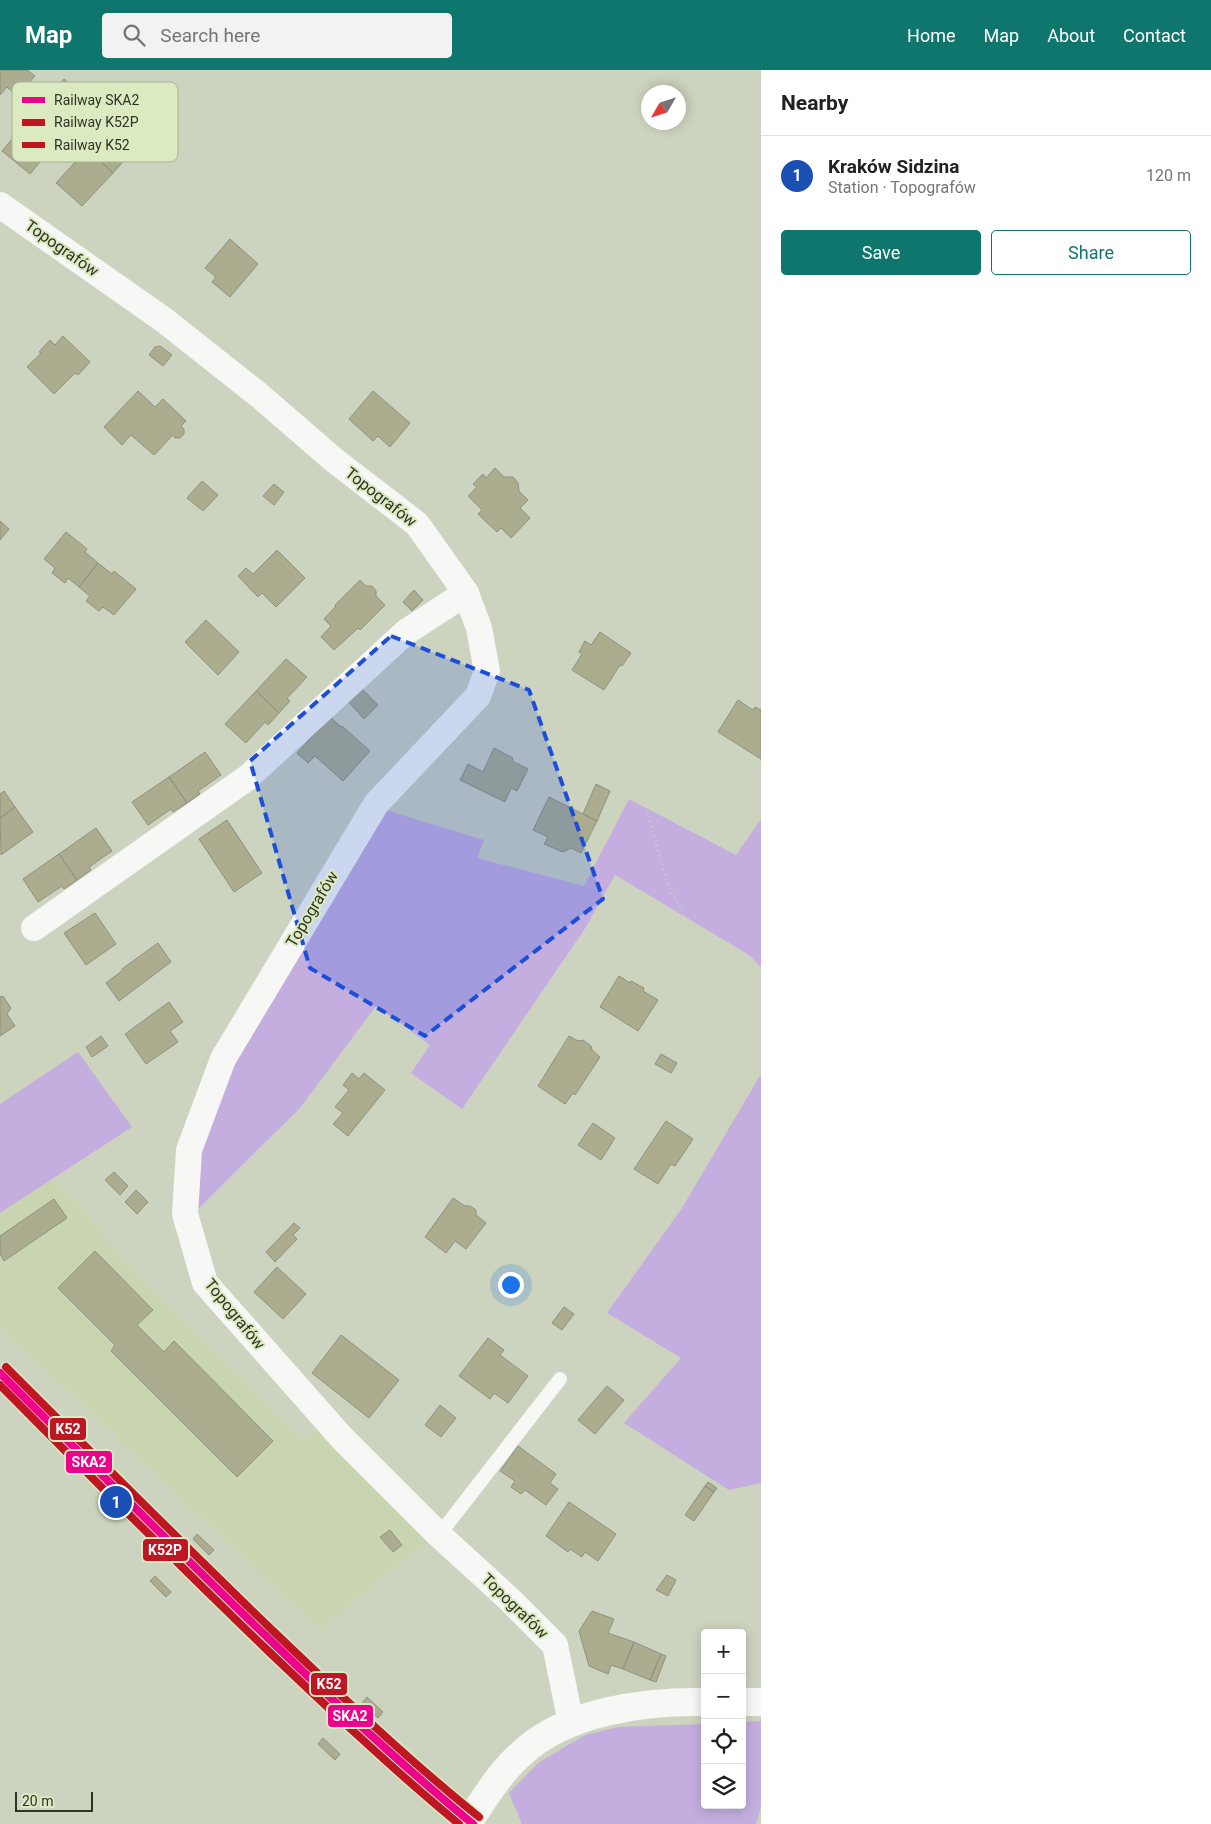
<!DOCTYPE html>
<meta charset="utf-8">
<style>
body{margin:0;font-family:Roboto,sans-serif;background:#f2f2f2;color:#202124}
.controls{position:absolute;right:15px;bottom:15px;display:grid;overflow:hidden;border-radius:5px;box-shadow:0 2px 12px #0003}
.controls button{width:45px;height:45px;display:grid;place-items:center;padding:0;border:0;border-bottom:1px solid #e0e0e0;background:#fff;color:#202124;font:25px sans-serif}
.compass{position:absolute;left:641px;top:15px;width:45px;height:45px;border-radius:50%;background:#fff;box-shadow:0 2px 12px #0003;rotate:231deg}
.scale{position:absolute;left:15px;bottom:12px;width:78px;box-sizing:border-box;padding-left:5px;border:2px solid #2e3324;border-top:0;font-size:14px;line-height:18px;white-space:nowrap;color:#2e3324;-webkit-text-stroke:4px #dceac2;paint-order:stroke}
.you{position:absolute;left:510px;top:1214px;width:18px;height:18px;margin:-12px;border:4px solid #fff;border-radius:50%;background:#1a73e8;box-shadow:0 0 0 8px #1a73e833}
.badge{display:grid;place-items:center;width:32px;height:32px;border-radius:50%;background:#0f766e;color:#fff;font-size:16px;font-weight:700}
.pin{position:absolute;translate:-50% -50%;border:2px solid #fff;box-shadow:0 1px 5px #0006}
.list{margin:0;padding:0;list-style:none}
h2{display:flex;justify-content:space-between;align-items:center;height:65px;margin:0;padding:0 20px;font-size:21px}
h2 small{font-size:16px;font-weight:400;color:#757577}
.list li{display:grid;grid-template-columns:32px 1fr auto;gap:15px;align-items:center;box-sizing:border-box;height:80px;padding:0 20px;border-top:1px solid #e0e0e0}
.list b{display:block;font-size:19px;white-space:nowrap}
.list p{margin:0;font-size:16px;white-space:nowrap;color:#757577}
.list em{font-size:16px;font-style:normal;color:#757577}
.actions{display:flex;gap:10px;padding:15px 20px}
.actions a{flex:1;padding:11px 0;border:1px solid #0f766e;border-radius:5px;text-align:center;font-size:18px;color:#0f766e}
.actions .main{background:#0f766e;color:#fff}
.icon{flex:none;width:28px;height:28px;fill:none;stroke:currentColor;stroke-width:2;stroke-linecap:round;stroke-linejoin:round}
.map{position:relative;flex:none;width:761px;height:1754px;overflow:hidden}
header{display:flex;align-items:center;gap:30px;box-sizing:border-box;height:70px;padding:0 25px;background:#0f766e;color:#fff}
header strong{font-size:24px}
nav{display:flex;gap:28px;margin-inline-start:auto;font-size:18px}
.search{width:350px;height:45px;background:#f2f2f2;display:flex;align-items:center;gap:12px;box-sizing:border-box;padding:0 18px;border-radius:5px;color:#757577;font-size:19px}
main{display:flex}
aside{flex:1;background:#fff}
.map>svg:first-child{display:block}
.built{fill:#c9d5b1}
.green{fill:#c4aee0}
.building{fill:#acad8f;stroke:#8e9180}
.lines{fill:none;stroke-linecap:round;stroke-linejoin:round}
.path{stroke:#c9cbc6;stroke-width:3;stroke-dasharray:1 4;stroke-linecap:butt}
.service{stroke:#f7f8f5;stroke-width:14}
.minor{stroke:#f7f8f5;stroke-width:26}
.tertiary{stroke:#f7f8f5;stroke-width:28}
.rail-1-casing{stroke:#dceac2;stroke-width:11}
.rail-2-casing{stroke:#dceac2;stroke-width:11}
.rail-3-casing{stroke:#dceac2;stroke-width:11}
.rail-1{stroke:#ed028c;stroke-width:8}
.rail-2{stroke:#be1622;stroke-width:8}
.rail-3{stroke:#be1622;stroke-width:8}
.marked{fill:#1d4ed8;fill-opacity:0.2;stroke:#1d4ed8;stroke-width:4;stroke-dasharray:10 6;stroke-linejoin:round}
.labels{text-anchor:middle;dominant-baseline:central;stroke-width:4;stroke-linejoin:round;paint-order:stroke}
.street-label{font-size:16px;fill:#2e3324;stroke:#dceac2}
.key{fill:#dceac2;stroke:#a8b393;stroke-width:1}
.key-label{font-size:14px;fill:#2e3324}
.line-badge{stroke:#dceac2;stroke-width:2}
.badge-label{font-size:14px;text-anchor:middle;font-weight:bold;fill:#fff}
</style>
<header>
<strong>Map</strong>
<div class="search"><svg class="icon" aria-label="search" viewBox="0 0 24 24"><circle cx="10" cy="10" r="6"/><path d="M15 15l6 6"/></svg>Search here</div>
<nav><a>Home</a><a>Map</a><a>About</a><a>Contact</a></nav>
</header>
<main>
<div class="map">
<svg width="761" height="1754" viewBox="0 0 761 1754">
<rect width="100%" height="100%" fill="#ccd3be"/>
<path class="built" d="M 53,1109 L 83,1138 L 110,1176 L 303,1372 L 317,1358 L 432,1467 L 320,1559 L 0,1258 L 0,1143 Z"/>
<path class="green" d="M 629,729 L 736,785 L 761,749 L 761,897 L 749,885 L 615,805 L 586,857 L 462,1039 L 411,1003 L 430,975 L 376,936 L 300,1038 L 191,1146 L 195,1097 L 223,1008 L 385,740 L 484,770 L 477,788 L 584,816 Z
M 78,982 L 132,1057 L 0,1143 L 0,1034 Z
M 761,1004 L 761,1413 L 729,1420 L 624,1353 L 681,1288 L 607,1243 L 682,1138 Z
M 761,1651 L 761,1736 L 756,1754 L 522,1754 L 509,1723 L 538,1693 L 585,1665 L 618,1657 L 705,1654 L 705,1735 L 742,1735 L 742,1652 Z"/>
<path class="building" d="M 0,0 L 27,0 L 35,6 L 17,26 L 7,17 L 0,25 Z
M 64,9 L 90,31 L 63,64 L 36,41 Z
M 36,41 L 63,64 L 30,104 L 2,81 Z
M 117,46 L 143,70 L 113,103 L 87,79 Z
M 87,79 L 113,103 L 82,136 L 56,113 Z
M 230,169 L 258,194 L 230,227 L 212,212 L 216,207 L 205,198 Z
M 63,266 L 90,292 L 78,305 L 75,303 L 54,324 L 27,297 L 41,283 L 39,282 L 50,270 L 55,275 Z
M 160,276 L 172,285 L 163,296 L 149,285 L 155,277 Z
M 138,321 L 155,337 L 163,329 L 186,351 L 181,356 L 184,359 L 184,364 L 180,368 L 175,368 L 173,365 L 154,385 L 131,365 L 122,375 L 104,357 Z
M 373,321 L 410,353 L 390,377 L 378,366 L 373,371 L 349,349 Z
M 495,398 L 504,407 L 513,407 L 518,413 L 519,421 L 528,430 L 520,438 L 530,448 L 511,468 L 501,458 L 497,462 L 478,444 L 482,440 L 468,426 L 477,417 L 473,414 L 483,404 L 486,408 Z
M 202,411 L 218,425 L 203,441 L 187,428 Z
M 274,414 L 284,422 L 274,435 L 263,426 Z
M 0,451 L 9,459 L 0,470 Z
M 66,462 L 87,479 L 85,482 L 98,493 L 79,517 L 68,508 L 65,513 L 52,503 L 55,498 L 44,489 Z
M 277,480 L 305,508 L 276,537 L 262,523 L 258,527 L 238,506 L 246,498 L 253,504 Z
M 98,493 L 112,504 L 114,501 L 136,519 L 114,545 L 103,537 L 99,541 L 86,531 L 90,526 L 79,517 Z
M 360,510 L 366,516 L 372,516 L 376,521 L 376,526 L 385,535 L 360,560 L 358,558 L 334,580 L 321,567 L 331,556 L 324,549 L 336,536 L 335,535 Z
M 414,520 L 423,530 L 412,541 L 403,532 Z
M 206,550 L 239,582 L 218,605 L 185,572 Z
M 600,562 L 631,583 L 622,596 L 620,595 L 604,620 L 572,600 L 582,584 L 579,582 L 585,571 L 591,575 Z
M 286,589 L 307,607 L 287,628 L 290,631 L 279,643 L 256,621 Z
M 360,617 L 378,635 L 364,649 L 347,630 Z
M 256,621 L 279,643 L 268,655 L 265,652 L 246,673 L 225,654 Z
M 738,630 L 753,640 L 755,637 L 761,640 L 761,689 L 718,662 Z
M 330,647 L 341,657 L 342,656 L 370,681 L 343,711 L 315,686 L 308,693 L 297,683 Z
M 494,678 L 513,688 L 512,691 L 528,699 L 517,721 L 511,718 L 505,732 L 460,710 L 468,694 L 483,702 Z
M 205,682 L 221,705 L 198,721 L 200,724 L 187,733 L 169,707 Z
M 169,707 L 187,733 L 173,742 L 171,739 L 148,755 L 132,732 Z
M 596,714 L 610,721 L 597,751 L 583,744 Z
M 4,721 L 15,737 L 0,748 L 0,724 Z
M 549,727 L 597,751 L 581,783 L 571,778 L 563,782 L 544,774 L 548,767 L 533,760 Z
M 15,737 L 33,762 L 1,785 L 0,748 Z
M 227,750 L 262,803 L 234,822 L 199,769 Z
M 96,758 L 112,781 L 89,797 L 91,800 L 77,810 L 59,784 Z
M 59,784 L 77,810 L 64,819 L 62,816 L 38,832 L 23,809 Z
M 95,843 L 116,874 L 86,895 L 64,863 Z
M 158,873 L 171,892 L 119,931 L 106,913 L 123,900 L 122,899 Z
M 619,906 L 630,913 L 631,911 L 644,918 L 643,921 L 658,930 L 638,961 L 600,937 Z
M 3,926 L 11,938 L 7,944 L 15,956 L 0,966 L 0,927 Z
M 169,932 L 183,952 L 170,961 L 178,972 L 146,994 L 125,964 Z
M 101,966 L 108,976 L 92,987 L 86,977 Z
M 569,966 L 578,971 L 583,970 L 591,976 L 592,980 L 600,987 L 575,1025 L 573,1023 L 565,1034 L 538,1016 Z
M 661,984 L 677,993 L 671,1003 L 655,994 Z
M 352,1003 L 359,1009 L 364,1003 L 385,1020 L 348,1066 L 333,1054 L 343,1043 L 335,1037 L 349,1020 L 343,1015 Z
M 666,1051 L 693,1069 L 675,1096 L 671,1094 L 658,1114 L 634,1099 Z
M 593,1053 L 615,1068 L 601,1090 L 578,1075 Z
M 114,1102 L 128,1116 L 120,1125 L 105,1110 Z
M 136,1120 L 148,1132 L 137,1144 L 125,1132 Z
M 453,1128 L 465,1136 L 470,1136 L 476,1140 L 476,1145 L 486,1153 L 466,1179 L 455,1171 L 446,1183 L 425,1167 Z
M 54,1129 L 67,1148 L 4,1191 L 0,1184 L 0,1166 Z
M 294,1153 L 300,1158 L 293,1165 L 297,1169 L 275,1192 L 266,1182 Z
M 95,1181 L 153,1240 L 137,1255 L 164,1282 L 174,1271 L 273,1371 L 237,1407 L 111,1281 L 115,1275 L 58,1218 Z
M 277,1197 L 306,1224 L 283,1249 L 254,1222 Z
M 564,1237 L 574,1244 L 562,1260 L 552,1253 Z
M 341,1265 L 399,1310 L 369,1348 L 312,1303 Z
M 488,1268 L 504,1280 L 500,1285 L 528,1306 L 508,1333 L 494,1323 L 490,1329 L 459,1306 Z
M 607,1316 L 624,1330 L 595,1364 L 578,1350 Z
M 440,1335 L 456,1348 L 441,1367 L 425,1355 Z
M 518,1376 L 556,1404 L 550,1413 L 558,1419 L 546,1435 L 525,1420 L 521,1424 L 511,1417 L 515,1411 L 500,1401 Z
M 708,1412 L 717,1418 L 714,1422 L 705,1416 Z
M 705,1416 L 714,1422 L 694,1451 L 685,1445 Z
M 569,1432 L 616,1464 L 598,1491 L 585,1482 L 582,1487 L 570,1479 L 568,1482 L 546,1466 Z
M 390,1460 L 402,1475 L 393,1482 L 380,1467 Z
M 197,1464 L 214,1480 L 209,1485 L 193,1469 Z
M 667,1505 L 676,1510 L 668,1526 L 656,1520 Z
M 155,1506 L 171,1522 L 166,1527 L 150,1511 Z
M 592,1541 L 614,1549 L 608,1563 L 634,1572 L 623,1599 L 611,1595 L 608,1604 L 589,1596 L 579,1561 Z
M 634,1572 L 661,1584 L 650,1610 L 623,1599 Z
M 661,1584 L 666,1586 L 656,1612 L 650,1610 Z
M 367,1627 L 383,1642 L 378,1648 L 362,1633 Z
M 323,1668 L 340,1684 L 335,1690 L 318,1674 Z"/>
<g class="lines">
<path class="path" d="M 643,727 L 668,815 L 686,849 L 761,906
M 101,1148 L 134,1116 L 160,1120
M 419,1684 C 429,1693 456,1696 470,1701
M 381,1723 L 410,1754"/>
<path class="service" d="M 439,1465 L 560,1309"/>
<path class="minor" d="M 0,135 L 164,250 L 260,326 L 334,390 L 417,454 L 466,523 L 479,558 L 487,601 L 478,626 L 376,734 L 223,989 L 189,1080 L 185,1144 L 205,1213 L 342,1368 L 439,1465 L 509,1529 L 555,1575 L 571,1653
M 34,858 L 247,708 L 406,562 L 466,523"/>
<path class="tertiary" d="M 742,1632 L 761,1632
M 467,1754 C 484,1730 499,1703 521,1684 C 566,1641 645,1631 705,1632"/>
<g class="rail-1-casing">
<path id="rail-1" d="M 0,1303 C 88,1391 176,1480 266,1566 C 333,1631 401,1695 473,1754"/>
</g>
<g class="rail-2-casing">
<path id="rail-2" d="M 0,1315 C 87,1403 174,1490 263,1576 C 327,1637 391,1698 459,1754"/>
</g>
<g class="rail-3-casing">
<path id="rail-3" d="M 6,1297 C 94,1385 182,1473 272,1560 C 339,1624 406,1688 479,1747"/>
</g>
<use href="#rail-1" class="rail-1"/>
<use href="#rail-2" class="rail-2"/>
<use href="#rail-3" class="rail-3"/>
</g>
<path class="marked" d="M 391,566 L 529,620 L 603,829 L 425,966 L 310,898 L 250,691 Z"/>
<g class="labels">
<g class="street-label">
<text transform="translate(62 178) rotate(35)">Topografów</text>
<text transform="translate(381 427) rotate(38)">Topografów</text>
<text transform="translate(312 839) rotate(-59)">Topografów</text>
<text transform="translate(235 1244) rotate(51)">Topografów</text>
<text transform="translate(515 1536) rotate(44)">Topografów</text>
</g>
</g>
<rect x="12" y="12" width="166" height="80" rx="8" class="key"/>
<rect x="22" y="27" width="23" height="6" fill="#ed028c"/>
<rect x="22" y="49" width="23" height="7" fill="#be1622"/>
<rect x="22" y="72" width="23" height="6" fill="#be1622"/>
<g class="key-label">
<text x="54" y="35">Railway SKA2</text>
<text x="54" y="57">Railway K52P</text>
<text x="54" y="80">Railway K52</text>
</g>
<g class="line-badge">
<rect x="49" y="1347" width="38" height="24" rx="5" fill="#be1622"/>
<rect x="65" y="1380" width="48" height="24" rx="5" fill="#ed028c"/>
<rect x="142" y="1468" width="47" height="24" rx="5" fill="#be1622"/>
<rect x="310" y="1602" width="38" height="24" rx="5" fill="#be1622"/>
<rect x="327" y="1634" width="47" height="24" rx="5" fill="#ed028c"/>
</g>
<g class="badge-label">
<text x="68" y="1364">K52</text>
<text x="89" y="1397">SKA2</text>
<text x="165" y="1485">K52P</text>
<text x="329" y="1619">K52</text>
<text x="350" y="1651">SKA2</text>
</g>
</svg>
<div class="controls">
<button>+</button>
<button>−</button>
<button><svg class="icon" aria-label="locate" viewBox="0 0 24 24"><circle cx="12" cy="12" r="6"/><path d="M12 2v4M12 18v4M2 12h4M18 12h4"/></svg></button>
<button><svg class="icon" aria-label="layers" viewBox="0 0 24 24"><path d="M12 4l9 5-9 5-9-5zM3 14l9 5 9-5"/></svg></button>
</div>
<svg class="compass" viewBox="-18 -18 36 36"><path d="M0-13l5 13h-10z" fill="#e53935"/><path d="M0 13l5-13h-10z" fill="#757577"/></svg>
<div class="scale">20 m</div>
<div class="you"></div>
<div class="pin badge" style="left:116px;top:1432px;background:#1a4fb4">1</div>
</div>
<aside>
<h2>Nearby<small></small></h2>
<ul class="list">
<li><span class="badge" style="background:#1a4fb4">1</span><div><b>Kraków Sidzina</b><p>Station · Topografów</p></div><em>120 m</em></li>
</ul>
<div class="actions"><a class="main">Save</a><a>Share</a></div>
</aside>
</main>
